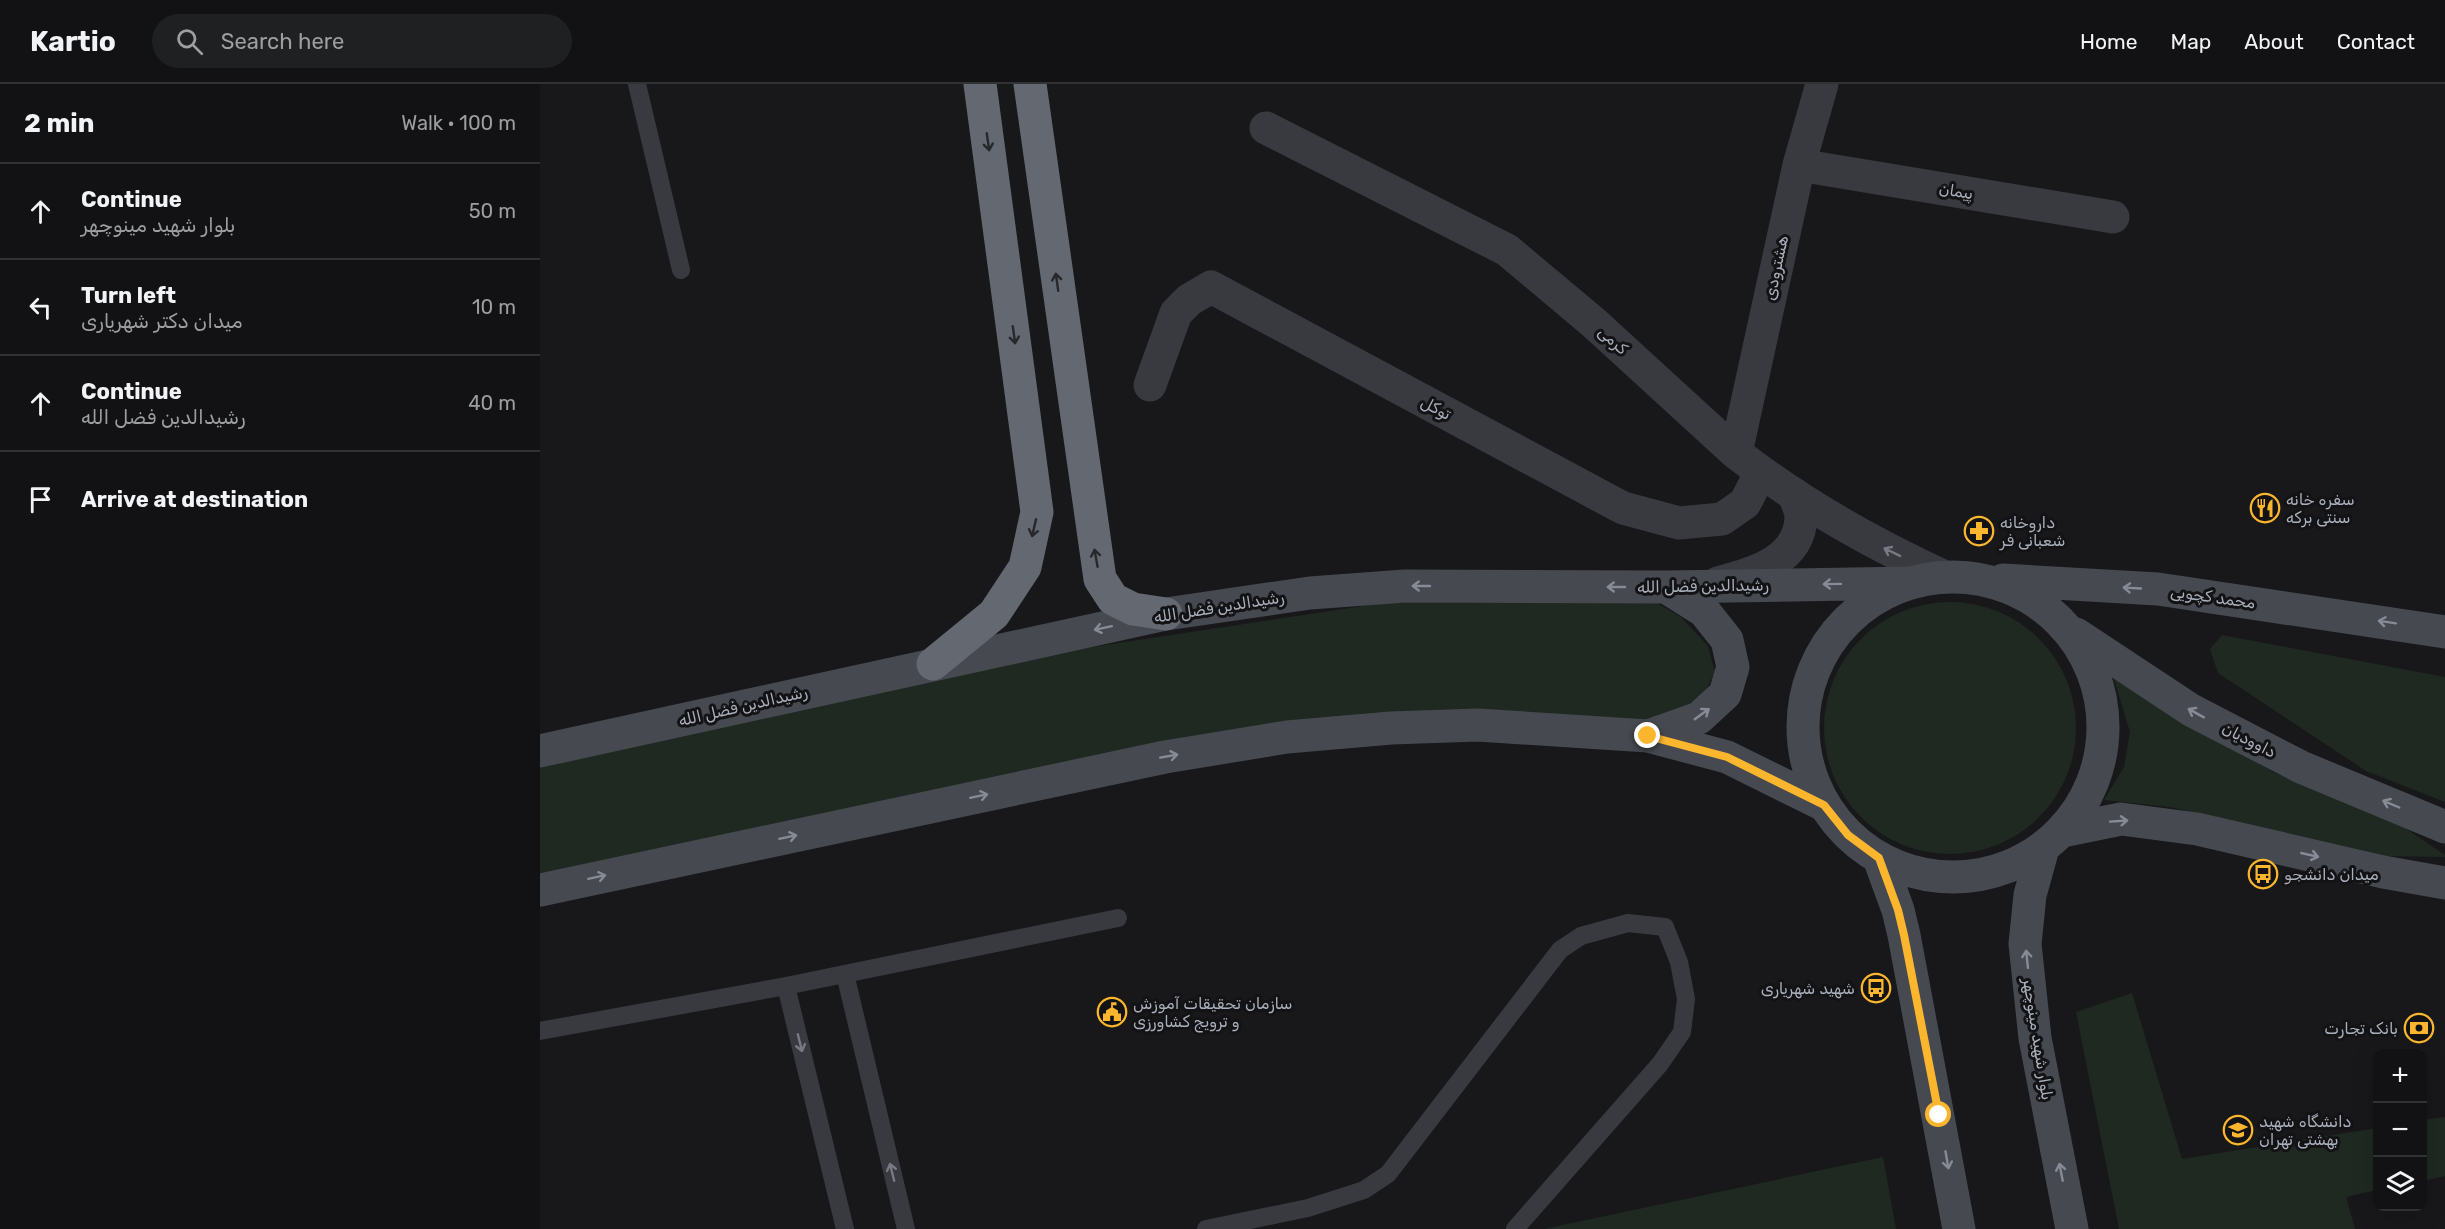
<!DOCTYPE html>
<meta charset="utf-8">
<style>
body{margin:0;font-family:Rubik,"Noto Sans Arabic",sans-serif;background:#1f2022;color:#f1f3f6}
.controls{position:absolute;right:18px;bottom:18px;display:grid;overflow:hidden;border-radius:12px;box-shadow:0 6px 24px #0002}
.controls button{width:54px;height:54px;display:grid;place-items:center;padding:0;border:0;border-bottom:2px solid #313234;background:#121214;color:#f1f3f6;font:30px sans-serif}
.stop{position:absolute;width:18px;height:18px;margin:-14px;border:4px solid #fcb62e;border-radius:50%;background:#fff}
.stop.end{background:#fcb62e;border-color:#fff;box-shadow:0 2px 6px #0008}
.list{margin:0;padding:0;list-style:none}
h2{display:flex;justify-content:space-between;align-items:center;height:78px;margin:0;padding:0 24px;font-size:26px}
h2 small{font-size:20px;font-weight:400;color:#9c9ea0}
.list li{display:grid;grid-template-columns:39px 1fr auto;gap:18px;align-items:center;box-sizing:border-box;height:96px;padding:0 24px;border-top:2px solid #313234}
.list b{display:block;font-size:22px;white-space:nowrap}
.list p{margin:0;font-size:20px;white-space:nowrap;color:#9c9ea0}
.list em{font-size:20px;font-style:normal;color:#9c9ea0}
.icon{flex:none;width:33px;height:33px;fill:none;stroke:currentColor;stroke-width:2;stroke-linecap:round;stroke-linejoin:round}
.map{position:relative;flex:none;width:1905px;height:1145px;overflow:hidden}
header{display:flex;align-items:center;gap:36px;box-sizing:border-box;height:84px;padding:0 30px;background:#121214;border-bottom:2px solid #313234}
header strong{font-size:28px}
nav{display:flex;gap:33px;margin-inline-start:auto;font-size:21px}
.search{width:420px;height:54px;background:#1f2022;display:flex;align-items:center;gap:15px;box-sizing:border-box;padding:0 21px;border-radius:33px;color:#9c9ea0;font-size:22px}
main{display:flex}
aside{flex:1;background:#121214}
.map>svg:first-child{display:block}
.green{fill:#1f2921}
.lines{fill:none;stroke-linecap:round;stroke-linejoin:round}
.lane{stroke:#393a3f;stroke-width:18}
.street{stroke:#393a3f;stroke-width:33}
.secondary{stroke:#464950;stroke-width:33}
.highway{stroke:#646871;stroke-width:33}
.oneway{stroke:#27282c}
.oneway2{stroke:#777a83}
.oneway3{stroke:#868b96}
.route{stroke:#fcb62e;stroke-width:8}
.labels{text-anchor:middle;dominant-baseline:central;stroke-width:6;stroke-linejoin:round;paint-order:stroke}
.street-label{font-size:16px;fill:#a9afbb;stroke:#131315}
.poi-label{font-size:16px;fill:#a9afbb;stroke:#131315;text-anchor:start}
</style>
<header>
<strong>Kartio</strong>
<div class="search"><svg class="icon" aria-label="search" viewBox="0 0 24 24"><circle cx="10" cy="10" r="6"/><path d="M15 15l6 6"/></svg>Search here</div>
<nav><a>Home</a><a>Map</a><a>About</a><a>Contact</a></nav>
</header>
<main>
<aside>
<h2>2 min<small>Walk · 100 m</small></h2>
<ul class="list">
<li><svg class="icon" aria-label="ahead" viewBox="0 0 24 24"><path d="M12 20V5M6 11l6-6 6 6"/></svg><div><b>Continue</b><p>بلوار شهید مینوچهر</p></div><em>50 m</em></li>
<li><svg class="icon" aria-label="left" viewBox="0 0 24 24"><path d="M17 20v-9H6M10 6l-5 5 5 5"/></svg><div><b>Turn left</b><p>میدان دکتر شهریاری</p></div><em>10 m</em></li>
<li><svg class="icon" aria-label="ahead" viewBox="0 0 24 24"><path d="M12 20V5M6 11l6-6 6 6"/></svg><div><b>Continue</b><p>رشیدالدین فضل الله</p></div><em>40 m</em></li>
<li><svg class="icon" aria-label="arrive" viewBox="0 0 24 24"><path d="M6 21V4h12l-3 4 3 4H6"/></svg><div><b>Arrive at destination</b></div></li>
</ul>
</aside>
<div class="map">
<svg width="1905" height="1145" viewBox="0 0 1905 1145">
<rect width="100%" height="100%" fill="#18181a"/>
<path class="green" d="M1284 644a126 126 0 1 1 252 0a126 126 0 1 1-252 0Z
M 1115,518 L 1141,533 L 1168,562 L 1175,588 L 1160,618 L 1106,638 L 960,629 L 0,794 L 0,679 L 493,572 L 843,519 Z
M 1682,551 L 1905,593 L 1905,718 L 1826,687 L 1678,589 L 1670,565 Z
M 1573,592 L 1733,688 L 1865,744 L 1905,771 L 1905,773 L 1841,772 L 1630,723 L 1564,716 L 1584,683 L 1590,648 Z
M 1592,909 L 1642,1075 L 1837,1044 L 1837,1106 L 1806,1113 L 1815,1145 L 1579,1145 L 1536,928 Z
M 1905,1033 L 1905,1092 L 1883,1097 L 1883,1036 Z
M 1343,1073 L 1356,1145 L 1004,1145 Z"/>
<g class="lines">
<path class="lane" d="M 97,0 L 141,186
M 305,890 L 366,1145
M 246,902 L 305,1145
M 0,947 L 246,902 L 578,834
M 666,1145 L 768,1124 L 824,1106 L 848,1090 L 1020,866 L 1041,852 L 1088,839 L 1125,843 L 1139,878 L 1146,915 L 1142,948 L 1120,980 L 975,1145"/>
<path class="street" d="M 726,44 L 967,166 L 1054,239 L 1196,369 C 1260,419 1331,459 1405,493
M 1259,81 L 1573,133
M 610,301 L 636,229 L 649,216 L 671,203 L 1083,424 L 1139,439 L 1182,435 L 1205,419 L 1221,388
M 1196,369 L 1259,81 L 1282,0
M 1178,499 C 1214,489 1260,477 1261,433 C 1261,426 1256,417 1254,410"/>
<path class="secondary" d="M1263 643a150 150 0 1 1 300 0a150 150 0 1 1-300 0Z
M 1463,496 L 1618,505 L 1905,548
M 1536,550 L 1651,626 L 1761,683 L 1905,743
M 1108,652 L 1159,634 L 1185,610 L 1193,583 L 1187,556 L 1164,527 L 1126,503
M 0,667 L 626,530 L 770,509 L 865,502 L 1126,503 L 1371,499
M 1522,747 L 1581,735 L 1657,745 L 1843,788 L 1905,799
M 1503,764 L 1490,811 L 1485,860 L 1495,954 L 1532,1145
M 1339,774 L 1358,826 L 1364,851 L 1419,1145
M 0,806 L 625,673 L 747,653 L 851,644 L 938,641 L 1108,652 L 1187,673 L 1284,721"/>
<path class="highway" d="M 490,0 L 560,495 L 573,515 L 593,525 L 626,530
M 393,580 L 454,530 L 485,483 L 497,428 L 440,0"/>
</g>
<defs><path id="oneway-shaft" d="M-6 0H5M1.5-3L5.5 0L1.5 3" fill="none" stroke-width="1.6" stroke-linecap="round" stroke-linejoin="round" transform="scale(1.5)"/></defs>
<g class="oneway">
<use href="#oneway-shaft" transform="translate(448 58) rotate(82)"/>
<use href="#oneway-shaft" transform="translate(517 198) rotate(-98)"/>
<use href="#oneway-shaft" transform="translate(474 251) rotate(82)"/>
<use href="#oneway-shaft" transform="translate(494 444) rotate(103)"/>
<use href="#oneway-shaft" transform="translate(556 474) rotate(-100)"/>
</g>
<g class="oneway2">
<use href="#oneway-shaft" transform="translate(1352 468) rotate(-154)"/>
<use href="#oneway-shaft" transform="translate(260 959) rotate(76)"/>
<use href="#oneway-shaft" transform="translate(352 1088) rotate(-104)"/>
</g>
<g class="oneway3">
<use href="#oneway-shaft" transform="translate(1292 500) rotate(179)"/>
<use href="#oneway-shaft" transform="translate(881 502) rotate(-180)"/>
<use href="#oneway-shaft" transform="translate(1076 503) rotate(-180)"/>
<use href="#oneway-shaft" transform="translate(1592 504) rotate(-177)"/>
<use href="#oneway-shaft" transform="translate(1847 538) rotate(-171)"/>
<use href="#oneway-shaft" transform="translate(563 544) rotate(168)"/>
<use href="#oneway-shaft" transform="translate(1656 629) rotate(-151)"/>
<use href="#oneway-shaft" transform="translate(1162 630) rotate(-36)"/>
<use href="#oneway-shaft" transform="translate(629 672) rotate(-10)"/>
<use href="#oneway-shaft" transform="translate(439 712) rotate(-12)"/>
<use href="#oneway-shaft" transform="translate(1851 720) rotate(-157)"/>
<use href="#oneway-shaft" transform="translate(1579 737) rotate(-4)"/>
<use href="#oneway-shaft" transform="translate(248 753) rotate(-12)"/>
<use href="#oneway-shaft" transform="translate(1770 771) rotate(13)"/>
<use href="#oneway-shaft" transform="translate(57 793) rotate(-12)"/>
<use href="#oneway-shaft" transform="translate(1487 875) rotate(-96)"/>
<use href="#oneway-shaft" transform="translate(1407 1076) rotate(80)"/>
<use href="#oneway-shaft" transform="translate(1521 1088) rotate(-101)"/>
</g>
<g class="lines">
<path class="route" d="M 1108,652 L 1187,673 L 1284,721 L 1308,751 L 1339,774 L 1358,826 L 1364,851 L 1399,1031"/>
</g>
<defs>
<g id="restaurant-ring" transform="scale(1.5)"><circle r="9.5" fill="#131315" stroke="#fcb62e" stroke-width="1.5"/><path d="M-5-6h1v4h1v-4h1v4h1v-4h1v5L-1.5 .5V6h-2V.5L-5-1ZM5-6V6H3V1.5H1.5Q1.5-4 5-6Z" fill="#fcb62e"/></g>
<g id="pharmacy-ring" transform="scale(1.5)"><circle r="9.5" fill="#131315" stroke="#fcb62e" stroke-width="1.5"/><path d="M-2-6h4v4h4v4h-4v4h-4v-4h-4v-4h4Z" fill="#fcb62e"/></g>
<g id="bus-ring" transform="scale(1.5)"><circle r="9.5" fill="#131315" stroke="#fcb62e" stroke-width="1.5"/><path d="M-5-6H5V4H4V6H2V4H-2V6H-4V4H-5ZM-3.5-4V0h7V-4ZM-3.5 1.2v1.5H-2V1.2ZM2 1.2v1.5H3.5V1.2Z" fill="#fcb62e"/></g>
<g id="civic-ring" transform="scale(1.5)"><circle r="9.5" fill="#131315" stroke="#fcb62e" stroke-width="1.5"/><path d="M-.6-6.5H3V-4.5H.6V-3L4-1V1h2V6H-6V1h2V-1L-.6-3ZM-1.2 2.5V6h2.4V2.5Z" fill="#fcb62e"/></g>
<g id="bank-ring" transform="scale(1.5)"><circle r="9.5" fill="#131315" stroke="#fcb62e" stroke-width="1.5"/><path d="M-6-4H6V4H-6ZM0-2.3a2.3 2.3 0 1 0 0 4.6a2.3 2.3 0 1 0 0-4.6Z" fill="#fcb62e"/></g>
<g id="university-ring" transform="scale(1.5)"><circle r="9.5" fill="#131315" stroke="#fcb62e" stroke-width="1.5"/><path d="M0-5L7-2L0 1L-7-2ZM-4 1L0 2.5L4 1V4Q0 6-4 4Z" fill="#fcb62e"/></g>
</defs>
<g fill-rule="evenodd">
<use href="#restaurant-ring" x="1725" y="424"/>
<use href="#pharmacy-ring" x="1439" y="447"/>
<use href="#bus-ring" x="1723" y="790"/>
<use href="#bus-ring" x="1336" y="904"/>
<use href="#civic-ring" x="572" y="928"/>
<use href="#bank-ring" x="1879" y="944"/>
<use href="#university-ring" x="1698" y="1046"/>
</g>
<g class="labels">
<g class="street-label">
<text transform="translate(1416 107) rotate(9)">پیمان</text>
<text transform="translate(1236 184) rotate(-78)">هشترودی</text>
<text transform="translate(1073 256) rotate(42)">کرمی</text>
<text transform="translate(896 324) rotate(28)">توکل</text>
<text transform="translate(1163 502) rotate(-1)">رشیدالدین فضل الله</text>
<text transform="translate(1673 513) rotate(8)">محمد کچویی</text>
<text transform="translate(679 523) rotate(-9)">رشیدالدین فضل الله</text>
<text transform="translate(203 622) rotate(-13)">رشیدالدین فضل الله</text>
<text transform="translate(1709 656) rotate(27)">داوودیان</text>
<text transform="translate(1498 955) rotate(81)">بلوار شهید مینوچهر</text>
</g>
<g class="poi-label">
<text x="1746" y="415">سفره خانه<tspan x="1746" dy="18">سنتی برکه</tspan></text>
<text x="1460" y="438">داروخانه<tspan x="1460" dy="18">شعبانی فر</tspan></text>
<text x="1744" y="790">میدان دانشجو</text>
<text x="1315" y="904" text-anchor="end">شهید شهریاری</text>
<text x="593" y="919">سازمان تحقیقات آموزش<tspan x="593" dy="18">و ترویج کشاورزی</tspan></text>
<text x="1858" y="944" text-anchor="end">بانک تجارت</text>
<text x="1719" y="1037">دانشگاه شهید<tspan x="1719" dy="18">بهشتی تهران</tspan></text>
</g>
</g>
</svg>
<div class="controls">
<button>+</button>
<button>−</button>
<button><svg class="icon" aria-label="layers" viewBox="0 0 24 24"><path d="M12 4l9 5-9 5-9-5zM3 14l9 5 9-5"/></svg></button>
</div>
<div class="stop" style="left:1399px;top:1031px"></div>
<div class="stop end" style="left:1108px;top:652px"></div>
</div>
</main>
